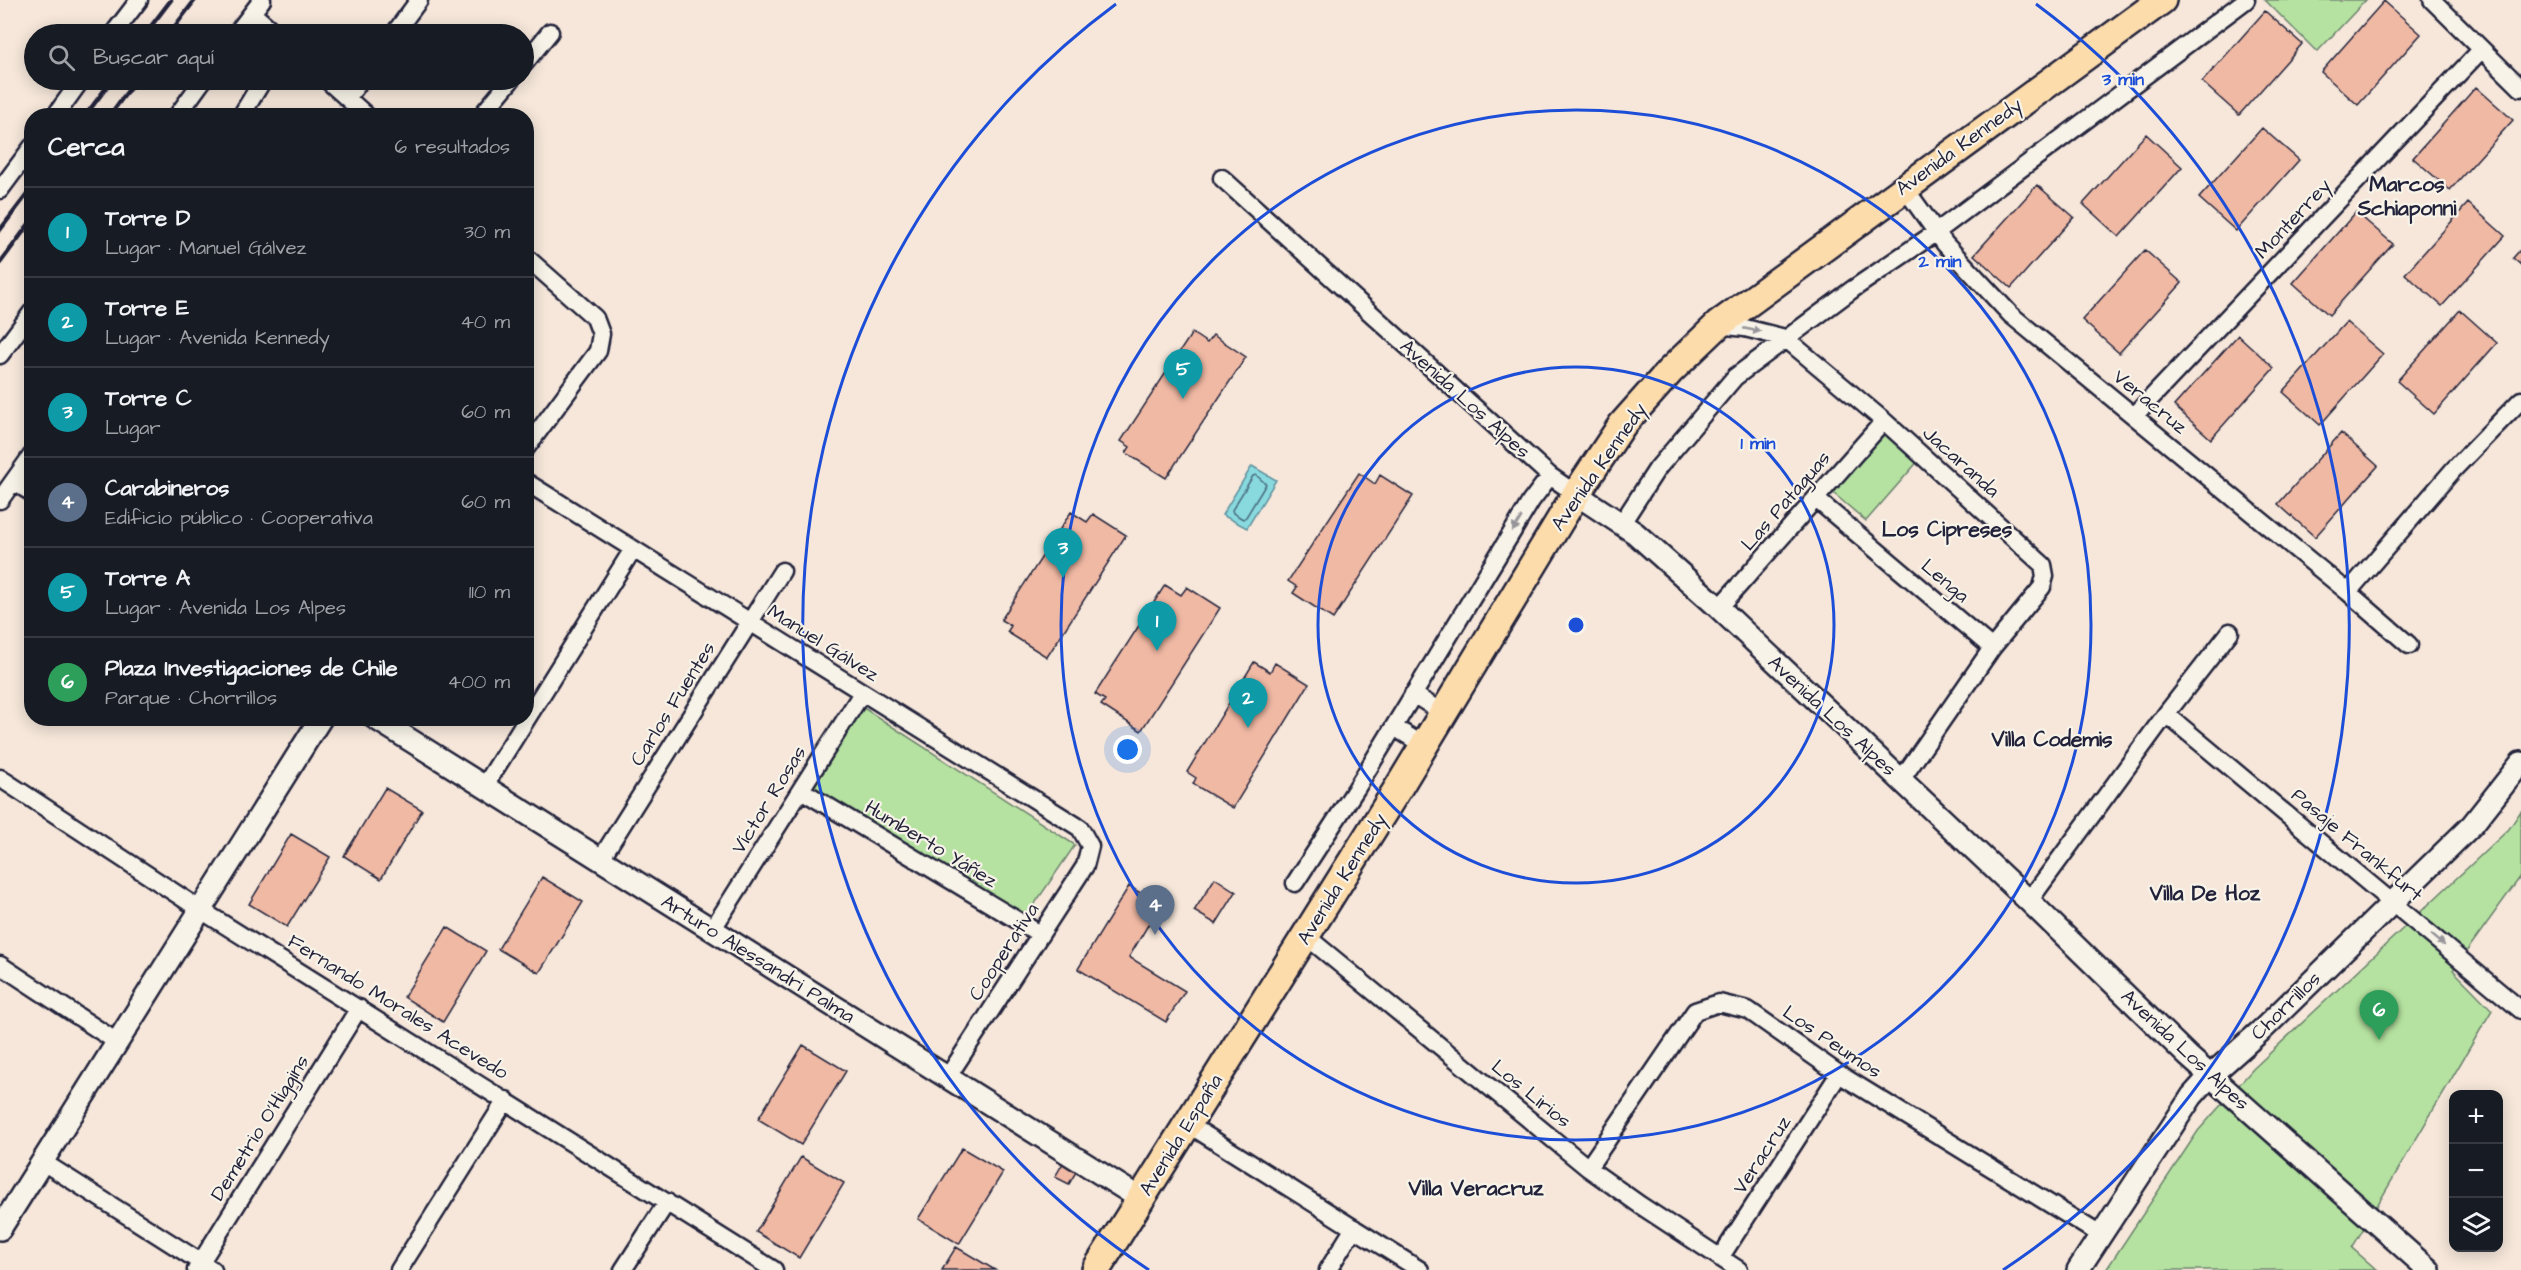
<!DOCTYPE html>
<html lang="es">
<meta charset="utf-8">
<style>
body{margin:0;font-family:"Architects Daughter",sans-serif;background:#242831;color:#f1f3f6}
.controls{position:absolute;right:18px;bottom:18px;display:grid;overflow:hidden;border-radius:12px;box-shadow:0 3px 15px #0003}
.controls button{width:54px;height:54px;display:grid;place-items:center;padding:0;border:0;border-bottom:2px solid #363941;background:#171b24;color:#f1f3f6;font:30px sans-serif}
.you{position:absolute;left:1128px;top:750px;width:21px;height:21px;margin:-15px;border:4px solid #fff;border-radius:50%;background:#1a73e8;box-shadow:0 0 0 9px #1a73e833}
.badge{display:grid;place-items:center;width:39px;height:39px;border-radius:50%;background:#1a73e8;color:#fff;font-size:20px;font-weight:700}
.pin{position:absolute;translate:-50% -50px;filter:drop-shadow(0 2px 3px #0008)}
.pin::after{content:'';position:absolute;top:32px;width:21px;height:18px;background:inherit;clip-path:polygon(0 0,100% 0,50% 100%)}
.list{margin:0;padding:0;list-style:none}
h2{display:flex;justify-content:space-between;align-items:center;height:78px;margin:0;padding:0 24px;font-size:26px}
h2 small{font-size:20px;font-weight:400;color:#9ea1a6}
.list li{display:grid;grid-template-columns:39px 1fr auto;gap:18px;align-items:center;box-sizing:border-box;height:90px;padding:0 24px;border-top:2px solid #363941}
.list b{display:block;font-size:22px;white-space:nowrap}
.list p{margin:0;font-size:20px;white-space:nowrap;color:#9ea1a6}
.list em{font-size:20px;font-style:normal;color:#9ea1a6}
.icon{flex:none;width:33px;height:33px;fill:none;stroke:currentColor;stroke-width:2;stroke-linecap:round;stroke-linejoin:round}
.map{position:relative;flex:none;width:2521px;height:1270px;overflow:hidden}
.search{position:absolute;background:#171b24;box-shadow:0 3px 15px #0003;left:24px;top:24px;width:510px;height:66px;display:flex;align-items:center;gap:15px;box-sizing:border-box;padding:0 21px;border-radius:33px;color:#9ea1a6;font-size:22px}
.panel{position:absolute;background:#171b24;box-shadow:0 3px 15px #0003;left:24px;top:108px;width:510px;height:618px;border-radius:24px}
.map>svg:first-child{display:block}
.green{fill:#b5e2a0;stroke:#6c826e;stroke-width:1.5}
.water{fill:#88dadf;stroke:#5f909d;stroke-width:1.5}
.lines{fill:none;stroke-linecap:round;stroke-linejoin:round}
.shore{stroke:#4b6c7d;stroke-width:1.5}
.building{fill:#f0b9a4;stroke:#22223b;stroke-width:1.5}
.minor-casing{stroke:#22223b;stroke-width:21}
.tertiary-casing{stroke:#22223b;stroke-width:26}
.primary-casing{stroke:#22223b;stroke-width:32}
.minor{stroke:#f7f3e8;stroke-width:16}
.tertiary{stroke:#f7f3e8;stroke-width:21}
.primary{stroke:#fddcac;stroke-width:27}
.rail{stroke:#22223b;stroke-width:4.5}
.oneway{fill:#97959a}
.ring{fill:none;stroke:#1d4ed8;stroke-width:3}
.labels{text-anchor:middle;dominant-baseline:central;stroke-width:4.5;stroke-linejoin:round;paint-order:stroke}
.street-label{font-size:20px;fill:#22223b;stroke:#f7f3e8}
.neighbourhood-label{font-size:21px;font-weight:bold;fill:#22223b;stroke:#f7f3e8}
.centre{fill:#1d4ed8;stroke:#f7f3e8;stroke-width:3}
.ring-label{font-size:18px;text-anchor:middle;font-weight:bold;fill:#1d4ed8;stroke:#f7f3e8;stroke-width:4.5;stroke-linejoin:round;paint-order:stroke}
</style>
<div class="map">
<svg width="2521" height="1270" viewBox="0 0 2521 1270">
<rect width="100%" height="100%" fill="#f6e7da"/>
<filter id="ink" filterUnits="userSpaceOnUse"><feTurbulence type="fractalNoise" baseFrequency=".0167" numOctaves="2"/><feDisplacementMap in="SourceGraphic" scale="12" xChannelSelector="R" yChannelSelector="G"/><feConvolveMatrix kernelMatrix="1 2 1 2 8 2 1 2 1" color-interpolation-filters="sRGB"/></filter>
<g filter="url(#ink)">
<path class="green" d="M 2265,0 L 2366,0 L 2317,52 Z
M 1893,421 L 1927,451 L 1866,521 L 1832,492 Z
M 859,705 L 1075,845 L 1021,924 L 808,792 Z
M 2521,811 L 2521,876 L 2453,970 L 2492,1010 L 2352,1248 L 2377,1270 L 2106,1270 L 2198,1131 L 2253,1069 L 2509,829 Z"/>
<path class="water" d="M 1252,466 L 1276,480 L 1247,528 L 1222,515 Z"/>
<g class="lines">
<path class="shore" d="M 1256,475 L 1266,484 L 1246,517 L 1243,519 L 1233,513 L 1232,510 L 1253,476 Z"/>
</g>
<path class="building" d="M 2384,1 L 2421,34 L 2358,105 L 2321,72 Z
M 2265,11 L 2302,44 L 2239,115 L 2202,82 Z
M 2476,87 L 2513,120 L 2450,190 L 2413,158 Z
M 2262,128 L 2299,160 L 2236,231 L 2199,198 Z
M 2146,134 L 2182,167 L 2119,237 L 2083,204 Z
M 2037,185 L 2074,217 L 2011,288 L 1974,255 Z
M 2468,203 L 2505,236 L 2442,306 L 2405,274 Z
M 2356,212 L 2393,244 L 2329,315 L 2293,283 Z
M 2521,249 L 2521,265 L 2513,258 Z
M 2145,250 L 2182,283 L 2119,353 L 2082,320 Z
M 2460,310 L 2497,343 L 2434,414 L 2397,381 Z
M 2346,322 L 2383,354 L 2320,425 L 2283,392 Z
M 1192,333 L 1207,343 L 1213,335 L 1246,357 L 1166,478 L 1126,453 L 1130,447 L 1121,441 Z
M 2238,335 L 2274,368 L 2211,439 L 2174,406 Z
M 2341,433 L 2378,466 L 2315,537 L 2278,504 Z
M 1359,473 L 1375,484 L 1380,475 L 1413,496 L 1333,619 L 1293,593 L 1297,587 L 1288,581 Z
M 1071,512 L 1087,522 L 1093,514 L 1126,535 L 1047,657 L 1007,632 L 1011,626 L 1001,620 Z
M 1165,585 L 1181,595 L 1187,587 L 1220,608 L 1141,731 L 1101,705 L 1105,700 L 1095,694 Z
M 1254,662 L 1270,672 L 1275,663 L 1309,684 L 1233,808 L 1193,784 L 1196,778 L 1187,772 Z
M 385,788 L 422,810 L 381,879 L 344,856 Z
M 291,834 L 330,857 L 287,927 L 249,904 Z
M 542,877 L 583,902 L 539,973 L 498,949 Z
M 1215,878 L 1236,892 L 1216,924 L 1194,911 Z
M 1129,886 L 1160,905 L 1129,957 L 1185,991 L 1166,1022 L 1078,969 Z
M 447,927 L 486,951 L 443,1022 L 404,997 Z
M 803,1045 L 846,1071 L 801,1145 L 758,1119 Z
M 962,1148 L 1003,1172 L 959,1244 L 918,1219 Z
M 801,1157 L 844,1183 L 799,1258 L 756,1232 Z
M 1063,1163 L 1076,1172 L 1069,1184 L 1055,1177 Z
M 956,1247 L 963,1251 L 995,1270 L 942,1270 Z"/>
<g class="lines">
<g class="minor-casing">
<path id="minor" d="M 2432,0 L 2521,88
M 252,13 L 276,34
M 113,34 L 139,0
M 236,34 L 262,0
M 394,34 L 419,0
M 524,64 L 550,32
M 327,80 L 367,116
M 347,98 L 361,80
M 55,116 L 81,80
M 177,116 L 203,80
M 241,116 L 263,80
M 481,116 L 511,80
M 1222,178 L 1550,476 L 1576,494
M 1904,187 L 1945,244 L 2011,315 L 2348,592 L 2409,645
M 0,190 L 32,147
M 526,257 L 595,318 L 601,334 L 598,351 L 526,448
M 1718,325 L 1745,328 L 1785,338 L 1884,421 L 2043,565 L 2045,576 L 2042,587 L 1992,648 L 1901,780
M 0,355 L 32,312
M 2134,416 L 2481,50
M 14,482 L 32,493
M 526,482 L 1080,828 L 1090,846 L 1085,866 L 947,1078
M 1816,499 L 1992,648
M 0,500 L 32,455
M 1622,523 L 1657,469 L 1735,377 L 1853,289 L 1935,233 L 2246,0
M 2348,592 L 2454,469 L 2521,400
M 1719,608 L 1884,421
M 1413,694 L 1443,713
M 2166,714 L 2521,1010
M 1394,727 L 1423,745
M 0,778 L 201,910 L 774,1270
M 484,787 L 633,549
M 801,790 L 1040,934
M 600,860 L 782,571
M 1295,883 L 1356,789 L 1531,501 L 1550,476
M 2029,901 L 2166,714 L 2230,632
M 712,930 L 862,693
M 1306,936 L 1588,1168 L 1640,1205 L 1739,1270
M 0,965 L 117,1042
M 1188,1124 L 1420,1270
M 43,1162 L 213,1270
M 1588,1168 L 1695,1011 L 1719,1003 L 1748,1010 L 1839,1074 L 2102,1236
M 1720,1258 L 1839,1074
M 196,1270 L 359,1008
M 399,1270 L 506,1100
M 623,1270 L 667,1202
M 1328,1270 L 1354,1228"/>
</g>
<g class="tertiary-casing">
<path id="tertiary" d="M 1576,494 L 1635,533 L 1719,608 L 2029,901 L 2188,1056 L 2429,1270
M 375,718 L 1141,1199
M 0,1229 L 321,718
M 2078,1270 L 2192,1096 L 2210,1076 L 2264,1028 L 2472,825 L 2521,763"/>
</g>
<g class="primary-casing">
<path id="primary" d="M 1096,1270 L 1400,785 L 1576,494 L 1622,425 L 1670,371 L 1718,325 L 2162,0"/>
</g>
<use href="#minor" class="minor"/>
<use href="#tertiary" class="tertiary"/>
<use href="#primary" class="primary"/>
<path class="rail" d="M 145,34 L 171,0
M 169,34 L 195,0
M 85,116 L 112,80
M 109,116 L 136,80
M 0,230 L 32,188
M 0,263 L 32,220"/>
</g>
<defs><path id="oneway-solid" d="M-6-.8H1V-3.2L6.5 0L1 3.2V.8H-6Z" transform="scale(1.5)"/></defs>
<g class="oneway">
<use href="#oneway-solid" transform="translate(1752 330) rotate(11)"/>
<use href="#oneway-solid" transform="translate(1517 524) rotate(122)"/>
<use href="#oneway-solid" transform="translate(2438 940) rotate(40)"/>
</g>
</g>
<g class="ring">
<circle cx="1576" cy="625" r="258"/>
<circle cx="1576" cy="625" r="515"/>
<path d="M1149 1270A773 773 0 0 1 1116 4M2036 4A773 773 0 0 1 2003 1270"/>
</g>
<g class="labels">
<g class="street-label">
<text transform="translate(1959 147) rotate(-36)">Avenida Kennedy</text>
<text transform="translate(2293 219) rotate(-47)">Monterrey</text>
<text transform="translate(1465 399) rotate(42)">Avenida Los Alpes</text>
<text transform="translate(2150 402) rotate(39)">Veracruz</text>
<text transform="translate(1961 462) rotate(42)">Jacaranda</text>
<text transform="translate(1599 467) rotate(-55)">Avenida Kennedy</text>
<text transform="translate(1786 501) rotate(-49)">Las Pataguas</text>
<text transform="translate(1945 581) rotate(40)">Lenga</text>
<text transform="translate(823 643) rotate(32)">Manuel Gálvez</text>
<text transform="translate(673 704) rotate(-58)">Carlos Fuentes</text>
<text transform="translate(1832 716) rotate(43)">Avenida Los Alpes</text>
<text transform="translate(769 800) rotate(-58)">Víctor Rosas</text>
<text transform="translate(931 844) rotate(31)">Humberto Yáñez</text>
<text transform="translate(2357 845) rotate(40)">Pasaje Frankfurt</text>
<text transform="translate(1342 879) rotate(-58)">Avenida Kennedy</text>
<text transform="translate(1004 952) rotate(-57)">Cooperativa</text>
<text transform="translate(758 959) rotate(32)">Arturo Alessandri Palma</text>
<text transform="translate(2286 1006) rotate(-44)">Chorrillos</text>
<text transform="translate(398 1007) rotate(32)">Fernando Morales Acevedo</text>
<text transform="translate(1832 1042) rotate(34)">Los Peumos</text>
<text transform="translate(2185 1050) rotate(43)">Avenida Los Alpes</text>
<text transform="translate(1531 1094) rotate(39)">Los Lirios</text>
<text transform="translate(260 1128) rotate(-58)">Demetrio O'Higgins</text>
<text transform="translate(1181 1135) rotate(-58)">Avenida España</text>
<text transform="translate(1762 1155) rotate(-57)">Veracruz</text>
</g>
<g class="neighbourhood-label">
<text x="2407" y="184">Marcos<tspan x="2407" dy="24">Schiaponni</tspan></text>
<text x="1947" y="529">Los Cipreses</text>
<text x="2052" y="739">Villa Codemis</text>
<text x="2205" y="893">Villa De Hoz</text>
<text x="1476" y="1188">Villa Veracruz</text>
</g>
</g>
<circle cx="1576" cy="625" r="9" class="centre"/>
<g class="ring-label">
<text x="2123" y="85">3 min</text>
<text x="1940" y="267">2 min</text>
<text x="1758" y="449">1 min</text>
</g>
</svg>
<div class="controls">
<button>+</button>
<button>−</button>
<button><svg class="icon" aria-label="layers" viewBox="0 0 24 24"><path d="M12 4l9 5-9 5-9-5zM3 14l9 5 9-5"/></svg></button>
</div>
<div class="you"></div>
<div class="pin badge" style="left:1157px;top:651px;background:#0f9aa8">1</div>
<div class="pin badge" style="left:1248px;top:728px;background:#0f9aa8">2</div>
<div class="pin badge" style="left:1063px;top:578px;background:#0f9aa8">3</div>
<div class="pin badge" style="left:1155px;top:935px;background:#5c6f8a">4</div>
<div class="pin badge" style="left:1183px;top:399px;background:#0f9aa8">5</div>
<div class="pin badge" style="left:2379px;top:1040px;background:#2e9e5b">6</div>
<div class="search"><svg class="icon" aria-label="search" viewBox="0 0 24 24"><circle cx="10" cy="10" r="6"/><path d="M15 15l6 6"/></svg>Buscar aquí</div>
<section class="panel">
<h2>Cerca<small>6 resultados</small></h2>
<ul class="list">
<li><span class="badge" style="background:#0f9aa8">1</span><div><b>Torre D</b><p>Lugar · Manuel Gálvez</p></div><em>30 m</em></li>
<li><span class="badge" style="background:#0f9aa8">2</span><div><b>Torre E</b><p>Lugar · Avenida Kennedy</p></div><em>40 m</em></li>
<li><span class="badge" style="background:#0f9aa8">3</span><div><b>Torre C</b><p>Lugar</p></div><em>60 m</em></li>
<li><span class="badge" style="background:#5c6f8a">4</span><div><b>Carabineros</b><p>Edificio público · Cooperativa</p></div><em>60 m</em></li>
<li><span class="badge" style="background:#0f9aa8">5</span><div><b>Torre A</b><p>Lugar · Avenida Los Alpes</p></div><em>110 m</em></li>
<li><span class="badge" style="background:#2e9e5b">6</span><div><b>Plaza Investigaciones de Chile</b><p>Parque · Chorrillos</p></div><em>400 m</em></li>
</ul>
</section>
</div>
